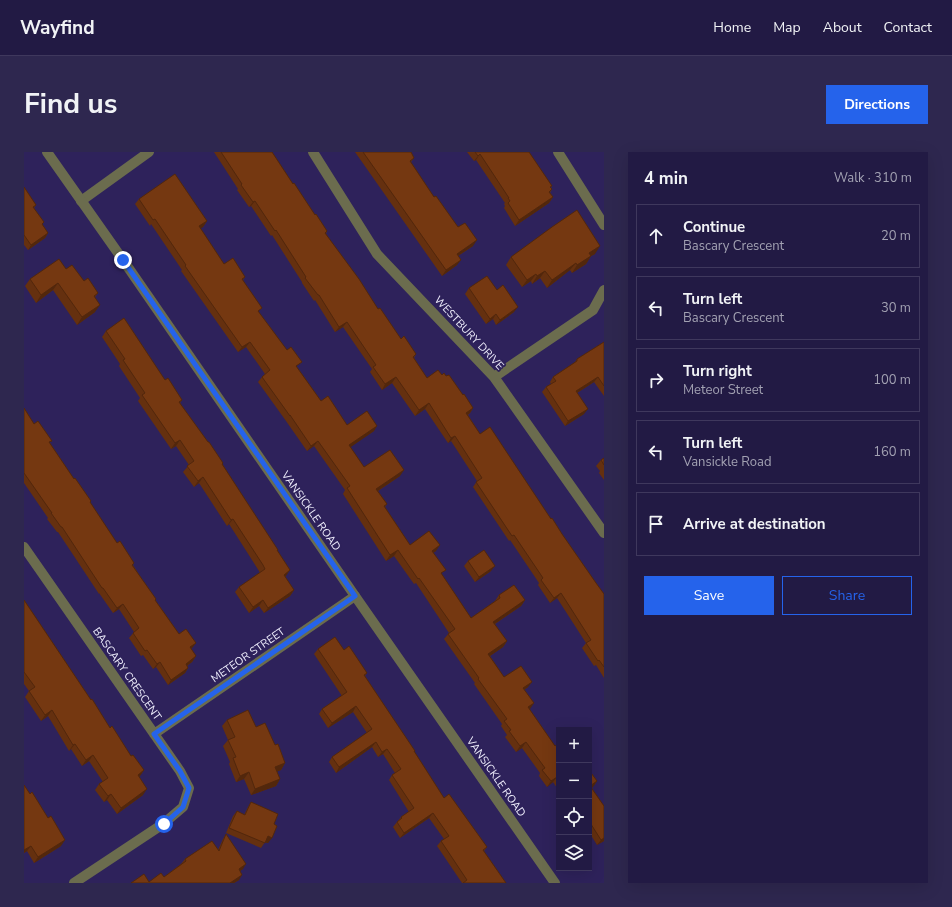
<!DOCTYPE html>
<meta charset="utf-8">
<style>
body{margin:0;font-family:"Nunito Sans",sans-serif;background:#2e274f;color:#f1f3f6}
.controls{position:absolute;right:12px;bottom:12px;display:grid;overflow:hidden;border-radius:0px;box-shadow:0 4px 16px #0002}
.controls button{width:36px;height:36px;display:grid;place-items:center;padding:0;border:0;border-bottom:1px solid #3f385d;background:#221a44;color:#f1f3f6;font:20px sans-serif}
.stop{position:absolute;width:12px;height:12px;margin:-9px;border:3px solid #2563eb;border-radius:50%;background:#fff}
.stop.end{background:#2563eb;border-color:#fff;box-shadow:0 1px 4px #0008}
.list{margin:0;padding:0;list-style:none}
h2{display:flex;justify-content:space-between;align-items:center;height:52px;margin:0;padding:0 16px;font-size:17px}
h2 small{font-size:13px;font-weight:400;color:#a2a1b2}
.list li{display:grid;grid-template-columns:26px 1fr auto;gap:12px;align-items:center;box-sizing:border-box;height:64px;margin:0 8px 8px;padding:0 8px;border:1px solid #3f385d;border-radius:0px}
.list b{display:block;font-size:15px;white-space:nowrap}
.list p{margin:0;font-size:13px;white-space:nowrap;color:#a2a1b2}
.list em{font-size:13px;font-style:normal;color:#a2a1b2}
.actions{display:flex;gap:8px;padding:12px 16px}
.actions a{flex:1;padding:9px 0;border:1px solid #2563eb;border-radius:0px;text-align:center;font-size:14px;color:#2563eb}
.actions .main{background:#2563eb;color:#fff}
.icon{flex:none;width:22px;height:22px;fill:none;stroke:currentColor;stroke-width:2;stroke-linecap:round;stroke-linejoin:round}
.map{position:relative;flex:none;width:580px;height:731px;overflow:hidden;border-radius:0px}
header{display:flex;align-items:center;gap:24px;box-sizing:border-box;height:56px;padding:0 20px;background:#221a44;border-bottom:1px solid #3f385d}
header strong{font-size:19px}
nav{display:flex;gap:22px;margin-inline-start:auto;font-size:14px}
.intro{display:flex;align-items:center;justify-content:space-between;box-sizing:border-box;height:96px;padding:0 24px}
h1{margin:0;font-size:28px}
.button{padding:10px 18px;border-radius:0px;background:#2563eb;color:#fff;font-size:14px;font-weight:700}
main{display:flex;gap:24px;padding:0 24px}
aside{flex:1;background:#221a44;border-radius:0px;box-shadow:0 4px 16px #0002}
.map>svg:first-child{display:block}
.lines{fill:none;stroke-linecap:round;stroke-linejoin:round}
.minor{stroke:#6b6c4e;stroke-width:10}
.tertiary{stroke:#6b6c4e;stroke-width:10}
.wall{fill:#65300f}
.shaded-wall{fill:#52270c}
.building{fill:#753811;stroke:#52270c}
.route{stroke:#2563eb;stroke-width:5}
.labels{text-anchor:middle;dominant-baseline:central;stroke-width:3.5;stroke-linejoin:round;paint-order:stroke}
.street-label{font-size:11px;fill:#eeedfc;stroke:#2e225b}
</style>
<header>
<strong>Wayfind</strong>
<nav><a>Home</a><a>Map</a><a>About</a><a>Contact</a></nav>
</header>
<div class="intro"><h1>Find us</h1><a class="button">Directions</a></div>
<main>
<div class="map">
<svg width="580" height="731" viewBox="0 0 580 731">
<rect width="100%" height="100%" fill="#2e225b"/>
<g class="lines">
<path class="minor" d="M 289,0 L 353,102 L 470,225 L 580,381
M 534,0 L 580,73
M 57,49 L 125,0
M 470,225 L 569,158 L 580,138
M 0,395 L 156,619 L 165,636 L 159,655 L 139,672 L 50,731
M 130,582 L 331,444"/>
<path class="tertiary" d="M 23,0 L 99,108 L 331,444 L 531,731"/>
</g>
<path class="wall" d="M 190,0 L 248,0 L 269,32 L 303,79 L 302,82 L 354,157 L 377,187 L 392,202 L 390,206 L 403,226 L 418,223 L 422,224 L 439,243 L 449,256 L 446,261 L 444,263 L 456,282 L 527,367 L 572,431 L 580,442 L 580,526 L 572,513 L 570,514 L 558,496 L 562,491 L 533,446 L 526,451 L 514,433 L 515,431 L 486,388 L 485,389 L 449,335 L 453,329 L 427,289 L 424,291 L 401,257 L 391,264 L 368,231 L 358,238 L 346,220 L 348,217 L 319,175 L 311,180 L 291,148 L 290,149 L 278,131 L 278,130 L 248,83 L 247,84 L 227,54 L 225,55 L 213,38 L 214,37 Z
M 331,0 L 387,0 L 390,6 L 387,10 L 410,45 L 449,94 L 434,104 L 433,113 L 418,124 Z
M 443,0 L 505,0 L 528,37 L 526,41 L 529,45 L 525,51 L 491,74 L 480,56 L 481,54 L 480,52 L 481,51 L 452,8 L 450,9 Z
M 0,35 L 12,53 L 10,56 L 18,72 L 24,81 L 21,86 L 4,98 L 0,93 Z
M 115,47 L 183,69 L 179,75 L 176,76 L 200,112 L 221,125 L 219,128 L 235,161 L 297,249 L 323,273 L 350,279 L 326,295 L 340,315 L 376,324 L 354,339 L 363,352 L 361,355 L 386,393 L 412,399 L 409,401 L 418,423 L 447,466 L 471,449 L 475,443 L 501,448 L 497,454 L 471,472 L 483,489 L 479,495 L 466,504 L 480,525 L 504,535 L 500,538 L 506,557 L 505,557 L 531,594 L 535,591 L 535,639 L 529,630 L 523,635 L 515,624 L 516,621 L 498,596 L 492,600 L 481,585 L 483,583 L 477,574 L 478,572 L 450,532 L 451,531 L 420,487 L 425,481 L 392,431 L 390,432 L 370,404 L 362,409 L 319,342 L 321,338 L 290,294 L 283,299 L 262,269 L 234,230 L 238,225 L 241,222 L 222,195 L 214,200 L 157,119 L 158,118 L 127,72 L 126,74 L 111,52 Z
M 528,75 L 571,102 L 567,104 L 562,112 L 548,121 L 546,118 L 523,136 L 516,126 L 508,132 L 507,129 L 498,135 L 482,113 L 487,105 L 526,77 Z
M 42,117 L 60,129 L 74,141 L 71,145 L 71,160 L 53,173 L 29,138 L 12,151 L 1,134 L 6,127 Z
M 445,136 L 473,138 L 490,160 L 472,173 L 469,167 L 462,172 L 441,142 Z
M 82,179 L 141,228 L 158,248 L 156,251 L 199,313 L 253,399 L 262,424 L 261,425 L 270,438 L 266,444 L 240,461 L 235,454 L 225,461 L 211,440 L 215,435 L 236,421 L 235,419 L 205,372 L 203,374 L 175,331 L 170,335 L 159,320 L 165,313 L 152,294 L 147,297 L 114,249 L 116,246 L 95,214 L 96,212 L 78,185 Z
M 580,190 L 580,244 L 570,230 L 553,241 L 560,262 L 541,274 L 518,240 L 522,235 L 527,232 L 526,230 L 529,225 L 551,210 L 553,207 Z
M 0,256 L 10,272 L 26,291 L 50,327 L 67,349 L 66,351 L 93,391 L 110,411 L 109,413 L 131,448 L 155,482 L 172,491 L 167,497 L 172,504 L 168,510 L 163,514 L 164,516 L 161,521 L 144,533 L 132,515 L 129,517 L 119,503 L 117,504 L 105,486 L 110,480 L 95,457 L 89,461 L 75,441 L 75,442 L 34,380 L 33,380 L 23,367 L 24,366 L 0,331 Z
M 580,306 L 580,328 L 575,321 L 576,319 L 572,314 L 577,308 Z
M 444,409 L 467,419 L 451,430 L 440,414 Z
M 0,448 L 86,576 L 107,604 L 120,618 L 115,625 L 119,643 L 93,662 L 83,648 L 80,650 L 71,638 L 75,632 L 79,630 L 65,609 L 58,614 L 47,597 L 45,599 L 24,564 L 17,569 L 1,545 L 5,539 L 0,532 Z
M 294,497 L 320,498 L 343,521 L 341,524 L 420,646 L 463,695 L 460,699 L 482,731 L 438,731 L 413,694 L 417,689 L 420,687 L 405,666 L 376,686 L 369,675 L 377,665 L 385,660 L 365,628 L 368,623 L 371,621 L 359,602 L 354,605 L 348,595 L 312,621 L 305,610 L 308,605 L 343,581 L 329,560 L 304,576 L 295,562 L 298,557 L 318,544 L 290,502 Z
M 203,568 L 232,575 L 251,593 L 261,611 L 257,618 L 253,619 L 256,627 L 252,634 L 227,643 L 220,627 L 212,630 L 205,612 L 206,610 L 199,594 L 204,588 L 198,574 Z
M 565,618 L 573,629 L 568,636 L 580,654 L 580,689 L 573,693 L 565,680 Z
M 0,633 L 37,694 L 10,711 L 3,699 L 0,701 Z
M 227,650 L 250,672 L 244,691 L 241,690 L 237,696 L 202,681 L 209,664 L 213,659 L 220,663 L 224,655 Z
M 202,682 L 219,717 L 216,719 L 215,728 L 210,731 L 107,731 L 125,730 L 140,725 L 157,712 L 161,707 L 194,698 L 199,687 Z"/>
<path class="shaded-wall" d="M 456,2 L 452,8 L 450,9 L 454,4 Z
M 529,45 L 525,51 L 491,74 L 495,68 Z
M 231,49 L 227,54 L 225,55 L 229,50 Z
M 183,69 L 179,75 L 171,80 L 175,74 Z
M 24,81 L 21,86 L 4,98 L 7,93 Z
M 453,88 L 449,94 L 429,107 L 433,102 Z
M 576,94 L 571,102 L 567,104 L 562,112 L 548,121 L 553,113 L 565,101 Z
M 437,108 L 433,113 L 418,124 L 422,118 Z
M 552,111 L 546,118 L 523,136 L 528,128 Z
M 521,119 L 516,126 L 508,132 L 513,124 Z
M 512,122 L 507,129 L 498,135 L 503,128 Z
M 34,131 L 29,138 L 12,151 L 17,143 Z
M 76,153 L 71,160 L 53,173 L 58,165 Z
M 494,155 L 490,160 L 472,173 L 476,168 Z
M 472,162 L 469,167 L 462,172 L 466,167 Z
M 323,170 L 319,175 L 311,180 L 315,175 Z
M 226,190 L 222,195 L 214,200 L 218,195 Z
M 372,225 L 368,231 L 358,238 L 361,232 Z
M 574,225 L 570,230 L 548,244 L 552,239 Z
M 405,251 L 401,257 L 391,264 L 395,258 Z
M 449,256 L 446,261 L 439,266 L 442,261 Z
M 564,257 L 560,262 L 541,274 L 544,269 Z
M 353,274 L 350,279 L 321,299 L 325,293 Z
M 431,284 L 427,289 L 424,291 L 427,286 Z
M 156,288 L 152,294 L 147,297 L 151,291 Z
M 294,289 L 290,294 L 283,299 L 287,294 Z
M 380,318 L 376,324 L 349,342 L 352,337 Z
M 179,325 L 175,331 L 170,335 L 174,329 Z
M 209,367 L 205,372 L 203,374 L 207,368 Z
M 416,393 L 412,399 L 404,404 L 408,399 Z
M 374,398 L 370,404 L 362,409 L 366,403 Z
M 471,414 L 467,419 L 451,430 L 455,425 Z
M 266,418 L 262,424 L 256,428 L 260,423 Z
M 270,438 L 266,444 L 240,461 L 244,456 Z
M 537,441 L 533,446 L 526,451 L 530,446 Z
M 239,448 L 235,454 L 225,461 L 229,455 Z
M 501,448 L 497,454 L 466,475 L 469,470 Z
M 99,452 L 95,457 L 89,461 L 93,456 Z
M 483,489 L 479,495 L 460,508 L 464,502 Z
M 172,491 L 168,496 L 162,500 L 166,495 Z
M 172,504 L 168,510 L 158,517 L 162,512 Z
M 136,510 L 132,515 L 129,517 L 133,512 Z
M 164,516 L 161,521 L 144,533 L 147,528 Z
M 508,530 L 504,535 L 495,541 L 499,536 Z
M 510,551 L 506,557 L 500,561 L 504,555 Z
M 332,554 L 329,560 L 304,576 L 308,571 Z
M 28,558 L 24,564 L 17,569 L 21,563 Z
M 352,590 L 348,595 L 312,621 L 315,615 Z
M 502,590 L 498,596 L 492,600 L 496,594 Z
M 51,592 L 47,597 L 45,599 L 49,593 Z
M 363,597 L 359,602 L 354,605 L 358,600 Z
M 69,603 L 65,609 L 58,614 L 62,608 Z
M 261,611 L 257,618 L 247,622 L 251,615 Z
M 120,618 L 116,624 L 110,629 L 114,623 Z
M 225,620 L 220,627 L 212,630 L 216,624 Z
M 533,625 L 529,630 L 523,635 L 527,629 Z
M 256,627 L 252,634 L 227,643 L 231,637 Z
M 573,629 L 569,635 L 565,638 L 566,634 Z
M 123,637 L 119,643 L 93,662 L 97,656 Z
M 87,642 L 83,648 L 80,650 L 84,644 Z
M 409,661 L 405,666 L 376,686 L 380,681 Z
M 244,684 L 248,686 L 244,691 L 240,690 Z
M 580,686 L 580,689 L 573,693 L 577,688 Z
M 41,688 L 37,694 L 10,711 L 14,705 Z
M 7,694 L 3,699 L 0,701 L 0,698 Z
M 222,712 L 219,717 L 211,722 L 215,717 Z
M 218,723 L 215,728 L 210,731 L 206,731 Z"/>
<path class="building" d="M 197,0 L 248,0 L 269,32 L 270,31 L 291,63 L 292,62 L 303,79 L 301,81 L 335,127 L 354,157 L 356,156 L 377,187 L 380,184 L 392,202 L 389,205 L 403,226 L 414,218 L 418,223 L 420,221 L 422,224 L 425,223 L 439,243 L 440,242 L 449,256 L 442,261 L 456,282 L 466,275 L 527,367 L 528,366 L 538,382 L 572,431 L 580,442 L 580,515 L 575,508 L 574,509 L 562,491 L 567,488 L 537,441 L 530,446 L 517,428 L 519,426 L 490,383 L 488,384 L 452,330 L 458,326 L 431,284 L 427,286 L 405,251 L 395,258 L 372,225 L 361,232 L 349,215 L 352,213 L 323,170 L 315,175 L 295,143 L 294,143 L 281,126 L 282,125 L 252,78 L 251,79 L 231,49 L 229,50 L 217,33 L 218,32 Z
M 339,0 L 387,0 L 390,6 L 386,9 L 410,45 L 412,44 L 434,75 L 441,71 L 453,88 L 433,102 L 437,108 L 422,118 Z
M 451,0 L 505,0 L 528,34 L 526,35 L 528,37 L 525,40 L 529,45 L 495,68 L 484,51 L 486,49 L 484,46 L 485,46 L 456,2 L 454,4 Z
M 151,22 L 183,69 L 175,74 L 200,112 L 209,106 L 221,125 L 218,127 L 238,156 L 234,159 L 263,198 L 267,195 L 278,210 L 272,214 L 297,249 L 304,244 L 323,273 L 343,259 L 353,274 L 325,293 L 340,315 L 366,298 L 380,318 L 352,337 L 363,352 L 360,354 L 386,393 L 405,379 L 416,393 L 408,399 L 422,418 L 417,421 L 447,466 L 476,446 L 475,443 L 490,433 L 501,448 L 469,470 L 483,489 L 464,502 L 480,525 L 497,514 L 508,530 L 499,536 L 510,551 L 504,555 L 531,594 L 535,591 L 535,628 L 533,625 L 527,629 L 518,618 L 521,616 L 502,590 L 496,594 L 485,579 L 487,578 L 480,569 L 483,567 L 454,527 L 455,526 L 424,482 L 431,477 L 395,426 L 394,427 L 374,398 L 366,403 L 323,336 L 326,334 L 294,289 L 287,294 L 266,263 L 266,264 L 238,225 L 246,218 L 226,190 L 218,195 L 161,114 L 162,113 L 131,67 L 129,68 L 115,47 Z
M 0,35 L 12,53 L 9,55 L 20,70 L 18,72 L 24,81 L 7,93 L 0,83 Z
M 553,58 L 576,94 L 565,101 L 567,104 L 553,113 L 552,111 L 528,128 L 521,119 L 513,124 L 512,122 L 503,128 L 487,105 L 528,75 Z
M 35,107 L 42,117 L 48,113 L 60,129 L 64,126 L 74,141 L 70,144 L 76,153 L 58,165 L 34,131 L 17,143 L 6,127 Z
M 463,124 L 473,138 L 479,133 L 494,155 L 476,168 L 472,162 L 466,167 L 445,136 Z
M 100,166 L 141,228 L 144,226 L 158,248 L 155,250 L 184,290 L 185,290 L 199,311 L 198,312 L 254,398 L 253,398 L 266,418 L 260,423 L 270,438 L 244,456 L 239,448 L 229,455 L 215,435 L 241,417 L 239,413 L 209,367 L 207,368 L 179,325 L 174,329 L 163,314 L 170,309 L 156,288 L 151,291 L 118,243 L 121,241 L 99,208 L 101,207 L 82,179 Z
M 580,190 L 580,234 L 574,225 L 552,239 L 564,257 L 544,269 L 522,235 L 532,229 L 529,225 L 553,209 L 553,207 Z
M 0,256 L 10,272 L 14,269 L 28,289 L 25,290 L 50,327 L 51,326 L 67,349 L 66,350 L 93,391 L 96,389 L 110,411 L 108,413 L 132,447 L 131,448 L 155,482 L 162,477 L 172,491 L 166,495 L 172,504 L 162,512 L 164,516 L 147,528 L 136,510 L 133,512 L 123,498 L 121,499 L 109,481 L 115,476 L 99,452 L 93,456 L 79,436 L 78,436 L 38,375 L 37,375 L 27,361 L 28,361 L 0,321 Z
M 580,306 L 580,313 L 577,308 Z
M 460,398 L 471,414 L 455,425 L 444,409 Z
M 0,448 L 67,548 L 68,547 L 86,576 L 88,574 L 107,604 L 109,603 L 120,618 L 114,623 L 123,637 L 97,656 L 87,642 L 84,644 L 75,632 L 84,626 L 69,603 L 62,608 L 51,592 L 49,593 L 28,558 L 21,563 L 5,539 L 11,535 L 0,520 Z
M 311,485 L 320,498 L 325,494 L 343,521 L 340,523 L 391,599 L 390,599 L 420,646 L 425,642 L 463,695 L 459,698 L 482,731 L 439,731 L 443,728 L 417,689 L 425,684 L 409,661 L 380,681 L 373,670 L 378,666 L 377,665 L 390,656 L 368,623 L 377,617 L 363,597 L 358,600 L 352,590 L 315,615 L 308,605 L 348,577 L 332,554 L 308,571 L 298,557 L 323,540 L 294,497 Z
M 224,558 L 232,575 L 241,571 L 251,593 L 254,592 L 261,611 L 251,615 L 256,627 L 231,637 L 225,620 L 216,624 L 209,606 L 212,605 L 204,588 L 211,585 L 203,568 Z
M 565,618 L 573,629 L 566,634 L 580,654 L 580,686 L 577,688 L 565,669 Z
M 0,633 L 6,642 L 8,640 L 24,666 L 27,664 L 41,688 L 14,705 L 7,694 L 0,698 Z
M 227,650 L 254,662 L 250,672 L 253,674 L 248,686 L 244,684 L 241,691 L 205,676 L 213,659 L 221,663 Z
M 202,682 L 222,712 L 215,717 L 218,723 L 206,731 L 107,731 L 120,722 L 125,730 L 137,721 L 140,725 L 162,709 L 161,707 L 188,689 L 195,699 Z"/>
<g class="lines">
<path class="route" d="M 99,108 L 331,444 L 130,582 L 156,619 L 165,636 L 159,655 L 140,672"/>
</g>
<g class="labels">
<g class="street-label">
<text transform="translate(445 181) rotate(47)">WESTBURY DRIVE</text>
<text transform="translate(287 359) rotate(55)">VANSICKLE ROAD</text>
<text transform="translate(224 503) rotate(-35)">METEOR STREET</text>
<text transform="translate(103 522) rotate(55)">BASCARY CRESCENT</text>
<text transform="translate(472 625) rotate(55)">VANSICKLE ROAD</text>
</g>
</g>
</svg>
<div class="controls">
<button>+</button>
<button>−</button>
<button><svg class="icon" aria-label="locate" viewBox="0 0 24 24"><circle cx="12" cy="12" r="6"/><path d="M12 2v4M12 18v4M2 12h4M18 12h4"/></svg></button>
<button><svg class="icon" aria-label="layers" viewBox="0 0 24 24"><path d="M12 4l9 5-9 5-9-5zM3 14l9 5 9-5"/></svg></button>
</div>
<div class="stop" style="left:140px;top:672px"></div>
<div class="stop end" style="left:99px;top:108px"></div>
</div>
<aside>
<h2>4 min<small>Walk · 310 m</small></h2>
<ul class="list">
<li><svg class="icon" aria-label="ahead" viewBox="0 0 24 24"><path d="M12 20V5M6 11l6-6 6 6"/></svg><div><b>Continue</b><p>Bascary Crescent</p></div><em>20 m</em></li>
<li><svg class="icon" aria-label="left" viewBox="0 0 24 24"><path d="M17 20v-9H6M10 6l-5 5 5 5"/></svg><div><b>Turn left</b><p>Bascary Crescent</p></div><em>30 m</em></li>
<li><svg class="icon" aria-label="right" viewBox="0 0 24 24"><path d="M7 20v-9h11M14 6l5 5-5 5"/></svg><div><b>Turn right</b><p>Meteor Street</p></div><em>100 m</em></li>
<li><svg class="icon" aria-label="left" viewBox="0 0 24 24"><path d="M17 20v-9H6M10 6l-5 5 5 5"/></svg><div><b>Turn left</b><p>Vansickle Road</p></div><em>160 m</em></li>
<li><svg class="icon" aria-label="arrive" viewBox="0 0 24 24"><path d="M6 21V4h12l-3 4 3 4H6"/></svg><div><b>Arrive at destination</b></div></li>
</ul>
<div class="actions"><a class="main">Save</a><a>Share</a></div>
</aside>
</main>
